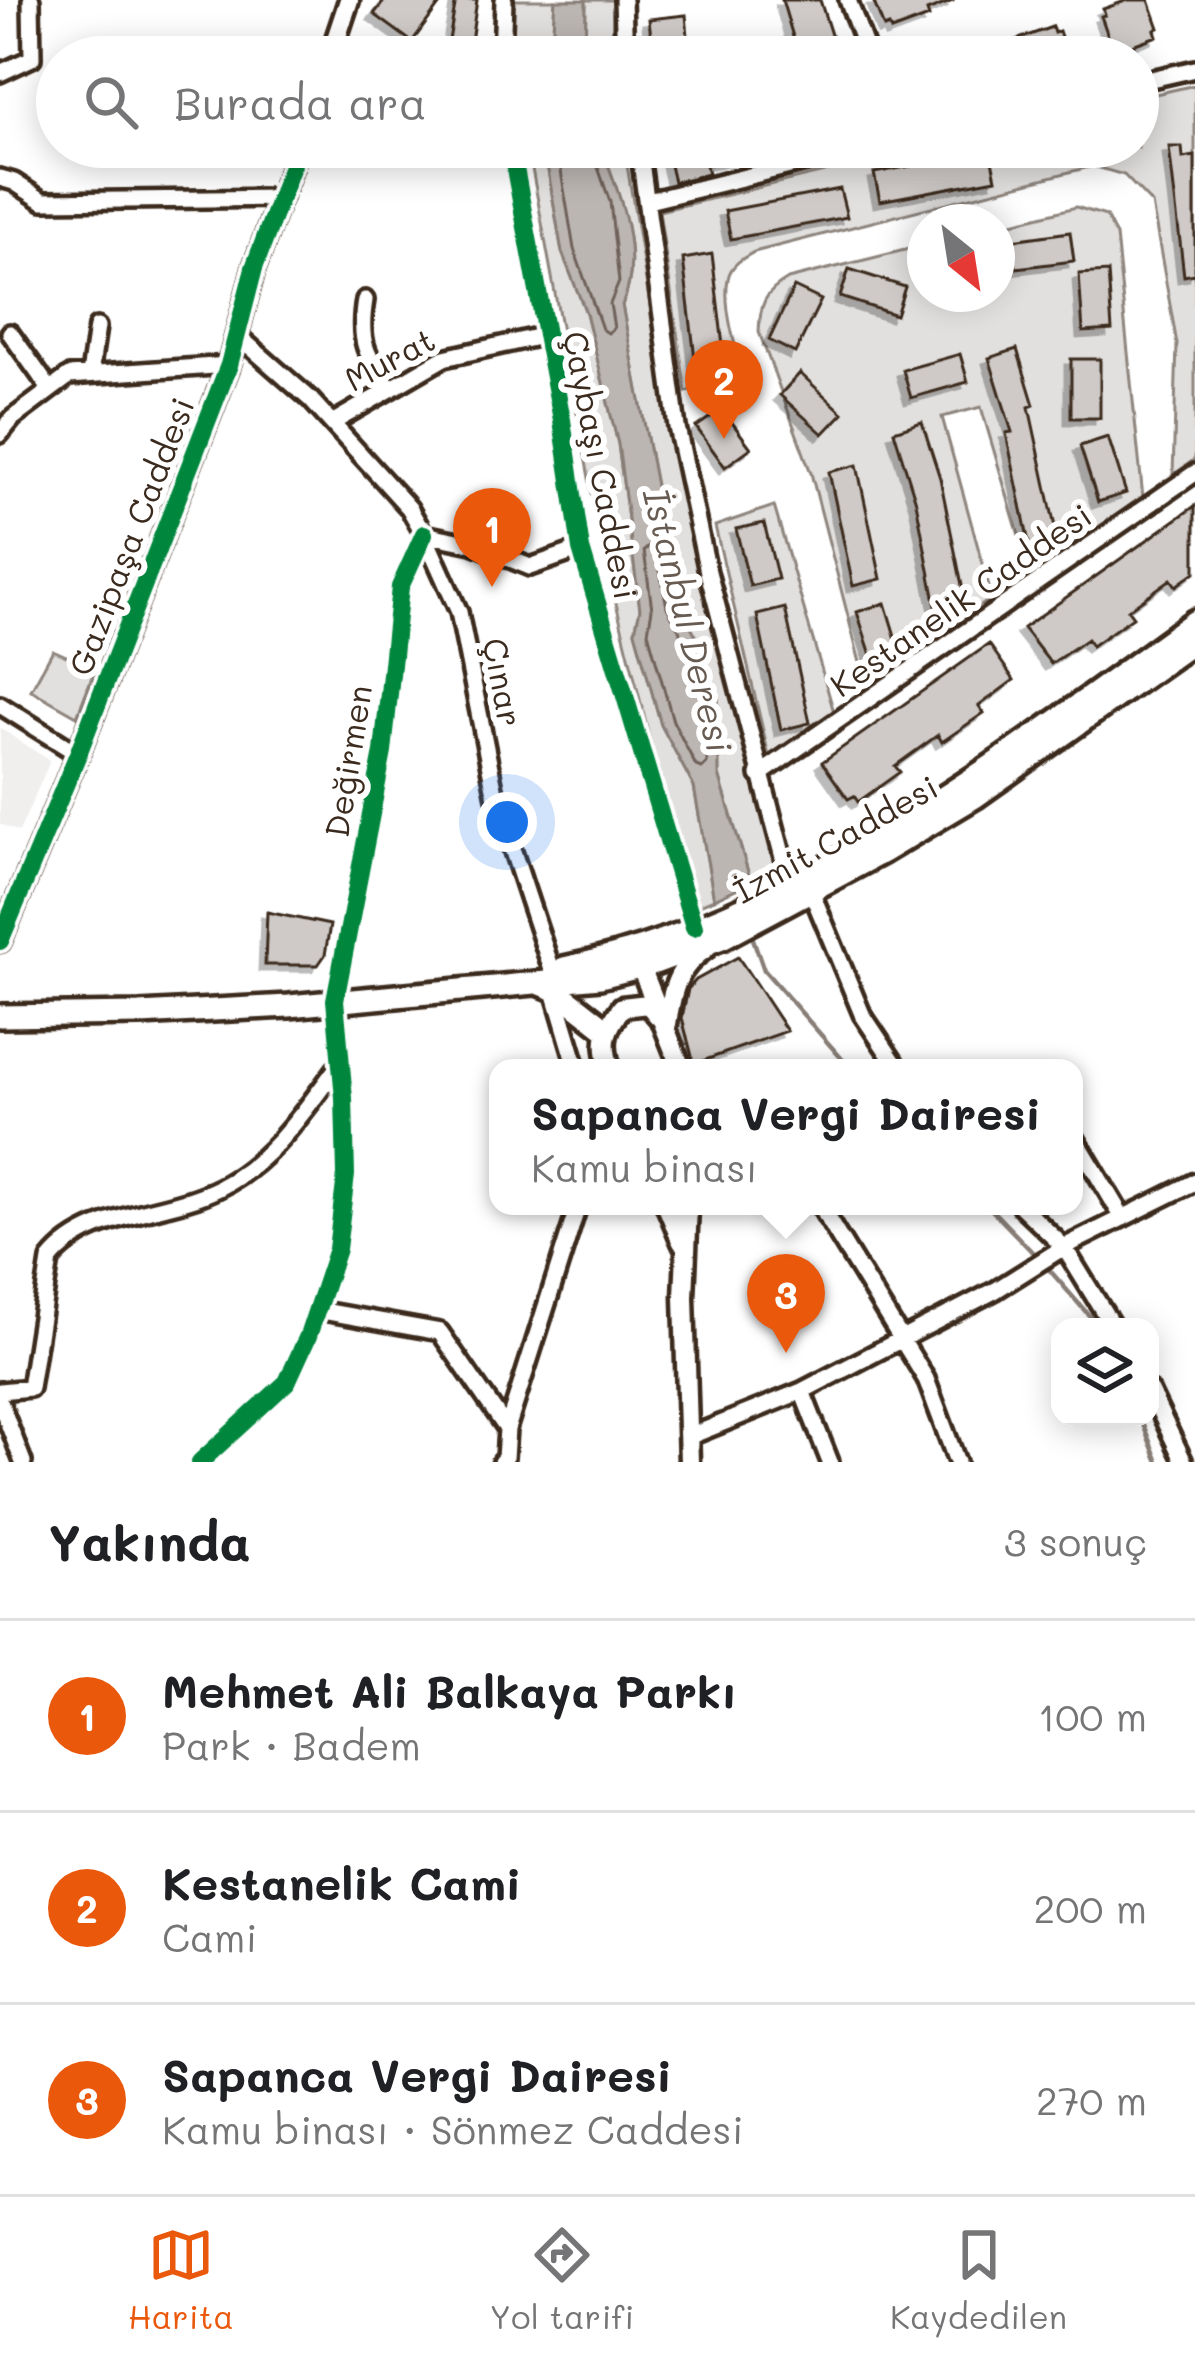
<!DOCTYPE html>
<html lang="tr">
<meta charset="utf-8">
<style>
body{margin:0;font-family:Mali,sans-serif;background:#f6f6f6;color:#202124}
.controls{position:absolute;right:36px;bottom:36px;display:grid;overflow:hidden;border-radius:24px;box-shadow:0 6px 30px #0003}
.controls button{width:108px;height:108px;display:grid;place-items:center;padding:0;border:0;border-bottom:3px solid #e0e0e0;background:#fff;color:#202124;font:60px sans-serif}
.compass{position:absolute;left:907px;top:204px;width:108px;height:108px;border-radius:50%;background:#fff;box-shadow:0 6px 30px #0003;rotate:150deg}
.you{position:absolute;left:507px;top:822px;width:42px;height:42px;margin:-30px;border:9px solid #fff;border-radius:50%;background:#1a73e8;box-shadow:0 0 0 18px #1a73e833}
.badge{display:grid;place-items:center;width:78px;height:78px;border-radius:50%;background:#ea580c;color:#fff;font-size:39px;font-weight:700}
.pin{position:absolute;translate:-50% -99px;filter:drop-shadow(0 3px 6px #0008)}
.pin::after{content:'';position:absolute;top:63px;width:42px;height:36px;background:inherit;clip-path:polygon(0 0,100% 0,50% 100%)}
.popup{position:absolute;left:489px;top:1059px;width:594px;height:156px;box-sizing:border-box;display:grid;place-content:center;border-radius:24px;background:#fff;filter:drop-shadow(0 3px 9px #0005);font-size:39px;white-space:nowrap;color:#757577}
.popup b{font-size:45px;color:#202124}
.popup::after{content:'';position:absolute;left:50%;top:100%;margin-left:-24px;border:24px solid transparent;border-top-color:#fff}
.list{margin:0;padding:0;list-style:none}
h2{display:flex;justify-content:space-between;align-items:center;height:156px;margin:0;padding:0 48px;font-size:51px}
h2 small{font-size:39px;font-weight:400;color:#757577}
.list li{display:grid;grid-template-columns:78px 1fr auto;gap:36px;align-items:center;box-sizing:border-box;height:192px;padding:0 48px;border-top:3px solid #e0e0e0}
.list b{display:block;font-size:45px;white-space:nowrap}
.list p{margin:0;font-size:39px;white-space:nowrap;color:#757577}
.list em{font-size:39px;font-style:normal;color:#757577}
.icon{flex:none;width:66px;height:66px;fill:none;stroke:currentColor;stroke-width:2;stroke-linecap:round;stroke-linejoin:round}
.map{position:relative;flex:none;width:1195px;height:1462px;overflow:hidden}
.search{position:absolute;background:#fff;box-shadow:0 6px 30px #0003;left:36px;right:36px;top:36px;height:132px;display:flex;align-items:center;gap:30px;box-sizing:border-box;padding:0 42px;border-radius:66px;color:#757577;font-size:45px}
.sheet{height:732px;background:#fff}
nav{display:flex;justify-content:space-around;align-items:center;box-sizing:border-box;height:168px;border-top:3px solid #e0e0e0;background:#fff;font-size:33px;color:#757577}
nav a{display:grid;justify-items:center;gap:6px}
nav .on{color:#ea580c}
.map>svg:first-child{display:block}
.built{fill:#f1efee}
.green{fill:#e2e0de;stroke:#8e857e;stroke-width:3}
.water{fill:#bcb6b3;stroke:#887e77;stroke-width:3}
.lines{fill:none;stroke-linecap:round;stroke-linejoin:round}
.shore{stroke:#6f625a;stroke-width:3}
.stream{stroke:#887e77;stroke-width:4.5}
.building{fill:#cfcac7;stroke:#3b2a1e;stroke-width:3;filter:url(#shadow)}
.minor-casing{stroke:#3b2a1e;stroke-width:24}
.tertiary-casing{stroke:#3b2a1e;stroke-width:27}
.secondary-casing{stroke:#3b2a1e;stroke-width:30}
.minor{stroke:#fff;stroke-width:15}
.tertiary{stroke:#fff;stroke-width:18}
.secondary{stroke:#fff;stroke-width:21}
.cycleway-casing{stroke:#fff;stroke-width:26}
.cycleway{stroke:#00873e;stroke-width:18}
.labels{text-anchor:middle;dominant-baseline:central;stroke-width:12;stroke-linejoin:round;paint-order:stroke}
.street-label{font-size:33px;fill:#3b2a1e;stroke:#fff}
.water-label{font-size:36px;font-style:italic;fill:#685b52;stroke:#fff}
</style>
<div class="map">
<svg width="1195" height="1462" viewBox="0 0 1195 1462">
<defs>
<filter id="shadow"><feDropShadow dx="-6" dy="6" stdDeviation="0" flood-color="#0004"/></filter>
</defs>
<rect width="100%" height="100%" fill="#fff"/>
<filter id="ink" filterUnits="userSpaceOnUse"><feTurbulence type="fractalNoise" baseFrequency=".00833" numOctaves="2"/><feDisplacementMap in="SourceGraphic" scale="24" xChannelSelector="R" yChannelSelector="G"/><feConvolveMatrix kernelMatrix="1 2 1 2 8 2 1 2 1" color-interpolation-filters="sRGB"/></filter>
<g filter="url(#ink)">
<path class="built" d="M 0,728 L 50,761 L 19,832 L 0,824 Z"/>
<path class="green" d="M 502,0 L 555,0 L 551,57 L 512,57 Z
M 586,0 L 614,0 L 611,57 L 585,57 Z
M 1195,85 L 1195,459 L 1173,475 L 1177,344 L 1152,204 L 1124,175 L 1093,166 L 754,252 C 743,258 730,265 728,279 C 723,305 735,352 746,375 L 686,392 L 659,211 L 931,147 L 1138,147 L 1138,98 Z
M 528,147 L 544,147 L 562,252 L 586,313 L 618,444 L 640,609 L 635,631 L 661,725 L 694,787 L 714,899 L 692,908 L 601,543 Z
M 601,147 L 624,147 L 678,476 L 782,872 L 751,882 L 719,775 L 718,698 L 699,641 L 678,603 L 622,305 C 644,258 620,193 601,147 Z
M 1076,207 L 1106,216 L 1116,236 L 1143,498 L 1030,573 L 981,407 L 942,417 L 992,598 L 866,686 L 811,473 L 759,332 C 760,304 764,293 788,279 L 925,245 L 925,294 L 997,294 L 997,227 Z
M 774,506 L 834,712 L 769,756 L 715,526 Z
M 53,650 L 95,669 L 77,716 L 31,690 Z"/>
<path class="water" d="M 555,0 L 586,0 L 585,57 L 551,57 Z
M 544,147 L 601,147 C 620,193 644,257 622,305 L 678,603 L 699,641 L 718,697 L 719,775 L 751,882 L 714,899 L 694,787 L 661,725 L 635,631 L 640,609 L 618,444 L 586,313 L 562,252 Z"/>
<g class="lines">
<path class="shore" d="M 557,147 L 574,249 L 602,329 L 608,333 L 614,328 L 610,304 L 619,282 L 610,202 L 591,147
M 650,546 L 656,550 L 667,607 L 688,646 L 706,699 L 707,763 L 702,768 L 696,766 L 673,721 L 648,632 L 652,609 L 644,551 Z"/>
<path class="stream" d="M 751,933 L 764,970 L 850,1068
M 988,1206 L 1038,1258
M 1046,1266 L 1099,1327
M 1140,1417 L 1158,1462"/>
</g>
<path class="building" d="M 385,0 L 443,0 L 412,42 L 374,14 Z
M 456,0 L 477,0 L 470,49 L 448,46 Z
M 782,0 L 820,0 L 838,57 L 799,57 Z
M 873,0 L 953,0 L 953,1 L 927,11 L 929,17 L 891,31 L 889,26 L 884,28 Z
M 1128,0 L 1149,0 L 1159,28 L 1155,30 L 1157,36 L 1119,50 L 1117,45 L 1112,47 L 1101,16 L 1105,15 L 1103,9 Z
M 686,15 L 690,57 L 653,57 L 649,19 Z
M 1052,27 L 1054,33 L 1059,31 L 1068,57 L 1014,57 L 1013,41 Z
M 693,147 L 762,147 L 762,152 L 706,165 L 708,174 L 674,182 L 667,153 Z
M 1169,147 L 1182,147 L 1183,158 L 1195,156 L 1195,274 L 1184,276 Z
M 990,151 L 996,179 L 880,201 L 874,173 Z
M 840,189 L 847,217 L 731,239 L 725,211 Z
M 1070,232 L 1074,261 L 1016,268 L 1012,240 Z
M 712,254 L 726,371 L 697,375 L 683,259 Z
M 849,269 L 905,287 L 896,315 L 840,297 Z
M 1108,272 L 1112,330 L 1083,332 L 1079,274 Z
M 794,287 L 821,300 L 795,353 L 769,340 Z
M 1017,349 L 1034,405 L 1029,407 L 1058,541 L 1030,548 L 1006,433 L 1012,432 L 989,358 Z
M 960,354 L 968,382 L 911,398 L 903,370 Z
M 1071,359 L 1100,359 L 1100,418 L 1071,418 Z
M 800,373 L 843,413 L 823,434 L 780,395 Z
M 722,409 L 751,448 L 725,467 L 696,427 Z
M 922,422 L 940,478 L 967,610 L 938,617 L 916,502 L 894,431 Z
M 1108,437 L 1126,493 L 1098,502 L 1080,446 Z
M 857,465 L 881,579 L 853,586 L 829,472 Z
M 1195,506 L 1195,572 L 1176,586 L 1171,579 L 1128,610 L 1133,617 L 1092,646 L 1087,639 L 1051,664 L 1023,628 Z
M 764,523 L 778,579 L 750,586 L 736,529 Z
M 885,603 L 902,659 L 875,667 L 857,612 Z
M 785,608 L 810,723 L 781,730 L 757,615 Z
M 989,644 L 1014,680 L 979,706 L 984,713 L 942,742 L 938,735 L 895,766 L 900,772 L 858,802 L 854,796 L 848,799 L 822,762 Z
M 267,912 L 330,925 L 325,955 L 318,965 L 265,965 Z
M 738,957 L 787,1031 L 694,1064 L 682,1018 L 688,989 L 696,980 Z"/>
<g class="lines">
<g class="minor-casing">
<path id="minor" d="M 623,0 L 625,57
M 848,0 L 869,57
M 502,57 L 504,0
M 0,73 L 32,58 L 31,0
M 1138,82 L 1195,69
M 511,147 L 562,420 L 581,549 L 694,927
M 639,147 L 677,427 L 708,572 L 790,884
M 0,178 L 14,182 L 43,201 L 280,198
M 648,201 L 867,147
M 365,300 C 358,343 366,354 390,389
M 10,333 L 49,388
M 237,335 L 310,399 L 409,508 L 424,534 L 459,612 L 497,803 L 552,970
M 90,374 L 97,327
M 332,423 L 444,358 L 546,335
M 0,434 L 13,418 L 69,376 L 229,365
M 424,534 L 473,544 L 530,567 L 581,549
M 0,705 L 78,754
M 759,775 L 1195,473
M 811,891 L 862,1014 L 898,1068
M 554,991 L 577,1068
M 1074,1136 L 1123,1218
M 820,1206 L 926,1379 L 957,1462
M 1021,1206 L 1064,1247 L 1113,1327
M 317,1310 L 440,1332 L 507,1429
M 0,1391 L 30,1388 L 50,1260 C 89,1211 166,1215 219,1188 C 272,1162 306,1108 341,1062
M 802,1391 L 830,1462
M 1150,1391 L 1184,1462
M 0,1402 L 23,1462
M 688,1437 L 802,1391 L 996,1290 L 1064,1247 L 1195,1182
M 200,1462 L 287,1382 L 308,1336 L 337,1249 L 346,1175 L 344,1098 L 335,1000 L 383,752 L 400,587 L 424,534
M 501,1462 L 505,1458 L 507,1429 L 578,1206"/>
</g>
<g class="tertiary-casing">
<path id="tertiary" d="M 330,57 L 349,0
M 0,941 L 78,754 L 229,365 L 254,268 L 299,147
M 631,960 L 641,967 L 681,1068
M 667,1024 C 672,990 676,968 706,948
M 610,1068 C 601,1041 606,1029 622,1007 L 648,1004 L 659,1017
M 667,1206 L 682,1242
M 688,1206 L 684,1297 L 689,1462"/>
</g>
<g class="secondary-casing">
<path id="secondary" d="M 564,968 C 794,920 1008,756 1195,621
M 538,983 L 556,990 L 606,1029
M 0,1016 L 140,1014 L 289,1006 L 600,977 L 655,963 L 722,938 L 883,852 L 975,797 L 1195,641"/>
</g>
<use href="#minor" class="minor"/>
<use href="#tertiary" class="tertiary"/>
<use href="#secondary" class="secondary"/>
<g class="cycleway-casing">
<path id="cycleway" d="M 511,147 L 562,420 L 581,549 L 694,927
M 0,941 L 78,754 L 229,365 L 254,268 L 299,147
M 200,1462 L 287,1382 L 308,1336 L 337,1249 L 346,1175 L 344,1098 L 335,1000 L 383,752 L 400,587 L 424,534"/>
</g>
<use href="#cycleway" class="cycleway"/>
</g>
</g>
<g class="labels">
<g class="street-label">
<text transform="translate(389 358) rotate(-28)">Murat</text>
<text transform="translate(602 465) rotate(79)">Çaybaşı Caddesi</text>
<text transform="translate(130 536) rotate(-69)">Gazipaşa Caddesi</text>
<text transform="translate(960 599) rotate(-35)">Kestanelik Caddesi</text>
<text transform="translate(504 682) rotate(79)">Çınar</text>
<text transform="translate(347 761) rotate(-81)">Değirmen</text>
<text transform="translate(835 838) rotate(-29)">İzmit Caddesi</text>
</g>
<g class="water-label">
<text transform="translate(689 620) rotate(76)">İstanbul Deresi</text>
</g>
</g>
</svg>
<div class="controls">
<button><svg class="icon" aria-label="layers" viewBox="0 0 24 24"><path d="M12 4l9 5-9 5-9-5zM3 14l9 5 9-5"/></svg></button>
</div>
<svg class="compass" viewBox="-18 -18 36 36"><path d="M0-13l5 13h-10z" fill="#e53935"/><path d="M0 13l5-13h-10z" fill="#757577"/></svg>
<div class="you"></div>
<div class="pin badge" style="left:492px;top:587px">1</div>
<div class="pin badge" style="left:724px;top:439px">2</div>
<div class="pin badge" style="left:786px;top:1353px">3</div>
<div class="popup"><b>Sapanca Vergi Dairesi</b>Kamu binası</div>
<div class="search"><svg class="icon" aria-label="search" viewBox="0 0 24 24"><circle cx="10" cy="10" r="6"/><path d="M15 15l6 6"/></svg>Burada ara</div>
</div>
<section class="sheet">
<h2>Yakında<small>3 sonuç</small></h2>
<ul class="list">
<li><span class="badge">1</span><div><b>Mehmet Ali Balkaya Parkı</b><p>Park · Badem</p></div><em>100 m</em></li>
<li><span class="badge">2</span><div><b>Kestanelik Cami</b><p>Cami</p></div><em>200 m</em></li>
<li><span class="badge">3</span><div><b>Sapanca Vergi Dairesi</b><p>Kamu binası · Sönmez Caddesi</p></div><em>270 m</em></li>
</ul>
</section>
<nav>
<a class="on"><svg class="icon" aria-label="map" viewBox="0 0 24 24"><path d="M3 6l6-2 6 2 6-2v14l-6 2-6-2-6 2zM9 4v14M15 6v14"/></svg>Harita</a>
<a><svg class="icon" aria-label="directions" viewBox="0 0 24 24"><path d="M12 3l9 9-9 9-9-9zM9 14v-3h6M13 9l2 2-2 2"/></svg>Yol tarifi</a>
<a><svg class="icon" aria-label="saved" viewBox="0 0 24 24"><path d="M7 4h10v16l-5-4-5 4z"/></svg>Kaydedilen</a>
</nav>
